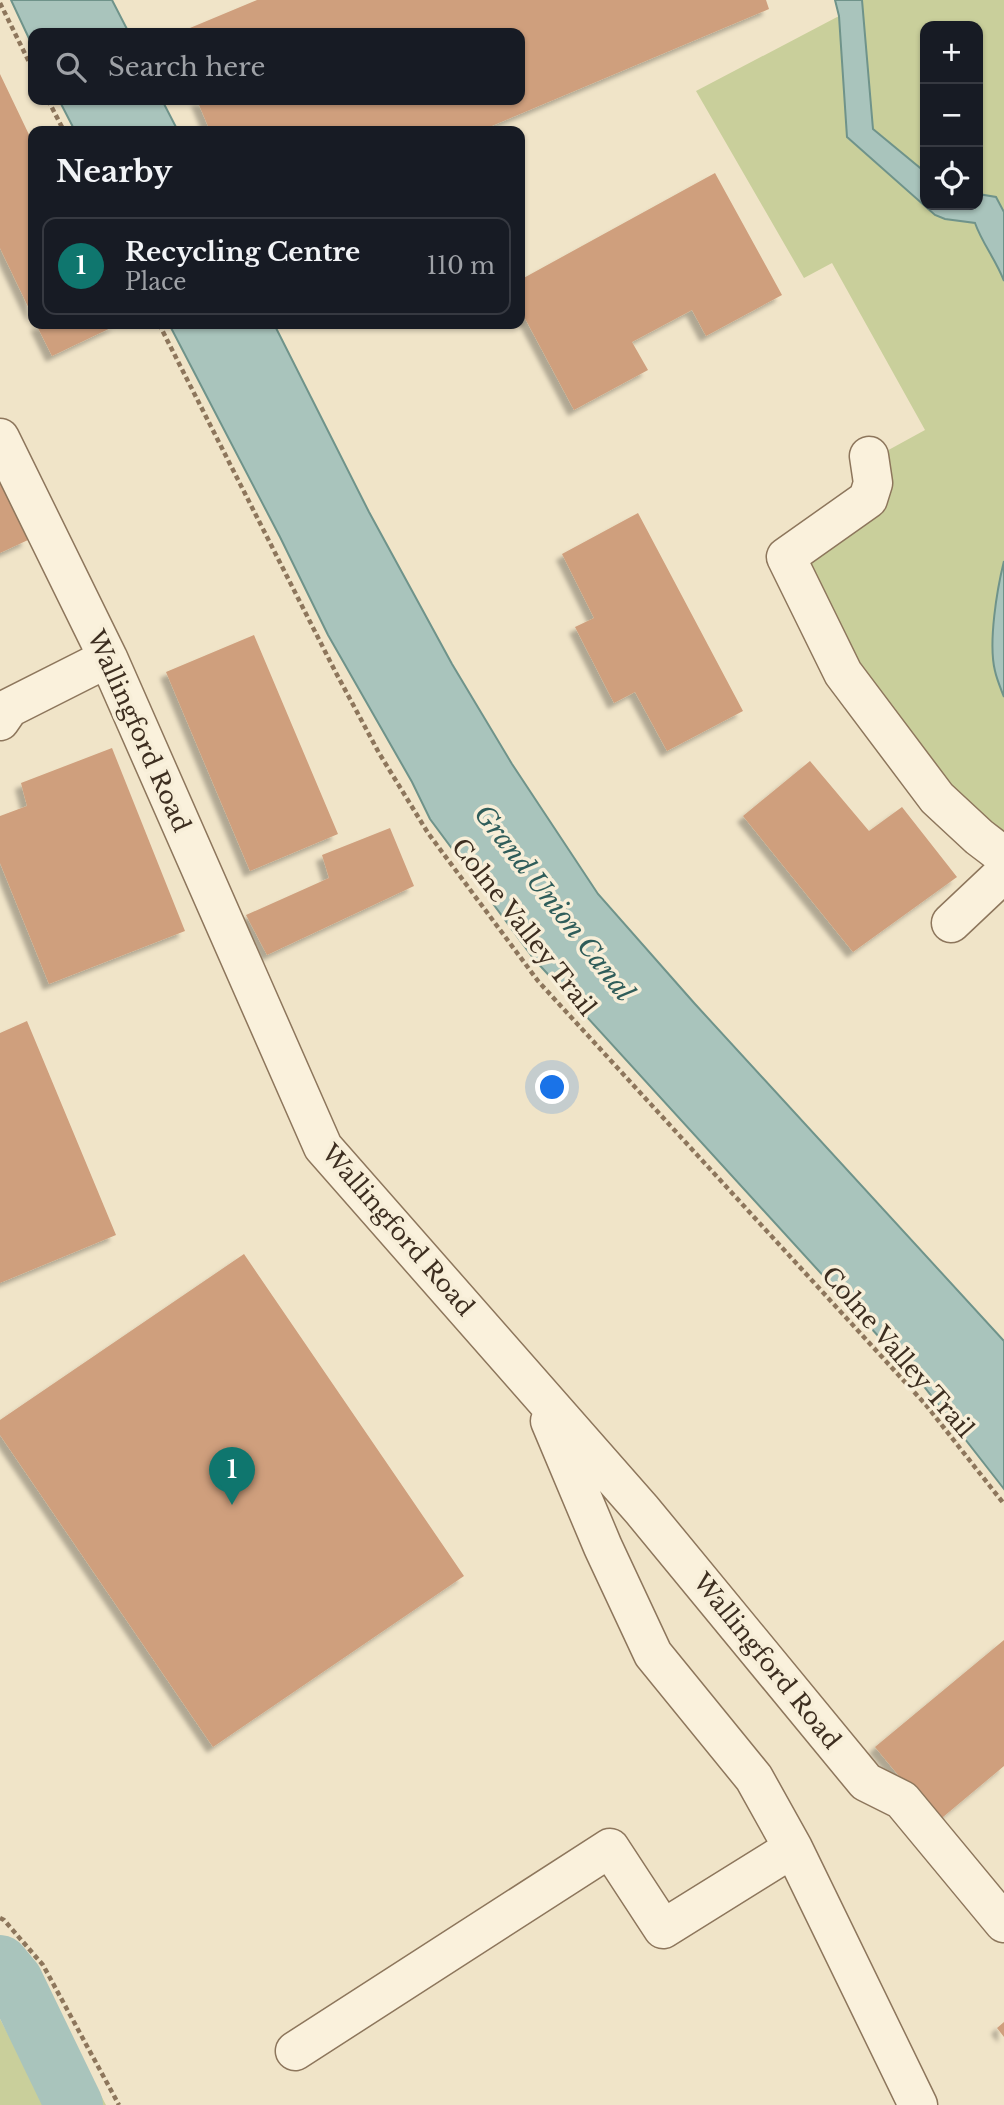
<!DOCTYPE html>
<meta charset="utf-8">
<style>
body{margin:0;font-family:"Libre Baskerville",serif;background:#20242c;color:#f1f3f6}
.controls{position:absolute;right:21px;top:21px;display:grid;overflow:hidden;border-radius:14px;box-shadow:0 2px 5px #0004}
.controls button{width:63px;height:63px;display:grid;place-items:center;padding:0;border:0;border-bottom:2px solid #363941;background:#171b24;color:#f1f3f6;font:35px sans-serif}
.you{position:absolute;left:553px;top:1088px;width:24px;height:24px;margin:-18px;border:5px solid #fff;border-radius:50%;background:#1a73e8;box-shadow:0 0 0 10px #1a73e833}
.badge{display:grid;place-items:center;width:46px;height:46px;border-radius:50%;background:#0f766e;color:#fff;font-size:23px;font-weight:700}
.pin{position:absolute;translate:-50% -58px;filter:drop-shadow(0 2px 4px #0008)}
.pin::after{content:'';position:absolute;top:37px;width:24px;height:21px;background:inherit;clip-path:polygon(0 0,100% 0,50% 100%)}
.list{margin:0;padding:0;list-style:none}
h2{display:flex;justify-content:space-between;align-items:center;height:91px;margin:0;padding:0 28px;font-size:30px}
h2 small{font-size:23px;font-weight:400;color:#9ea1a6}
.list li{display:grid;grid-template-columns:46px 1fr auto;gap:21px;align-items:center;box-sizing:border-box;height:98px;margin:0 14px 14px;padding:0 14px;border:2px solid #363941;border-radius:14px}
.list b{display:block;font-size:26px;white-space:nowrap}
.list p{margin:0;font-size:23px;white-space:nowrap;color:#9ea1a6}
.list em{font-size:23px;font-style:normal;color:#9ea1a6}
.icon{flex:none;width:38px;height:38px;fill:none;stroke:currentColor;stroke-width:2;stroke-linecap:round;stroke-linejoin:round}
.map{position:relative;flex:none;width:1004px;height:2105px;overflow:hidden}
.search{position:absolute;background:#171b24;box-shadow:0 2px 5px #0004;left:28px;top:28px;width:497px;height:77px;display:flex;align-items:center;gap:18px;box-sizing:border-box;padding:0 24px;border-radius:14px;color:#9ea1a6;font-size:26px}
.panel{position:absolute;background:#171b24;box-shadow:0 2px 5px #0004;left:28px;top:126px;width:497px;height:203px;border-radius:14px}
.map>svg:first-child{display:block}
.green{fill:#c9cf9b}
.water{fill:#a9c4bc;stroke:#6f938a;stroke-width:2}
.lines{fill:none;stroke-linecap:round;stroke-linejoin:round}
.river{stroke:#a9c4bc;stroke-width:58}
.building{fill:#cf9f7d;filter:url(#shadow)}
.minor-casing{stroke:#8d765c;stroke-width:41}
.path{stroke:#8d765c;stroke-width:4.5;stroke-dasharray:5 3.5;stroke-linecap:butt}
.minor{stroke:#faf1dc;stroke-width:38}
.labels{text-anchor:middle;dominant-baseline:central;stroke-width:7;stroke-linejoin:round;paint-order:stroke}
.street-label{font-size:24px;fill:#3d2e20;stroke:#f7eed8}
.water-label{font-size:26px;font-style:italic;fill:#2f5d5a;stroke:#f7eed8}
</style>
<div class="map">
<svg width="1004" height="2105" viewBox="0 0 1004 2105">
<defs>
<filter id="shadow"><feDropShadow dx="-6" dy="6" stdDeviation="2" flood-color="#0004"/></filter>
</defs>
<rect width="100%" height="100%" fill="#f0e4c8"/>
<path class="green" d="M 862,0 L 1004,0 L 1004,212 L 996,197 L 978,194 L 978,26 L 925,26 L 925,172 L 873,130 Z
M 839,16 L 847,138 L 935,215 L 975,223 C 982,243 996,260 1004,281 L 1004,561 L 996,610 L 993,642 L 994,670 L 1004,697 L 1004,838 L 937,776 L 850,654 L 807,558 L 883,453 L 925,430 L 832,263 L 804,278 L 696,91 Z
M 0,2019 L 46,2105 L 0,2105 Z
M 57,2057 L 90,2075 L 106,2105 L 83,2105 Z"/>
<path class="water" d="M 11,0 L 112,0 L 129,33 L 33,33 L 33,47 Z
M 835,0 L 862,0 L 873,129 L 925,172 L 925,205 L 978,205 L 978,194 L 996,197 L 1004,212 L 1004,281 C 996,260 982,243 975,223 L 945,219 L 935,215 L 847,137 L 839,16 Z
M 59,100 L 162,100 L 178,131 L 75,131 Z
M 169,324 L 274,324 L 369,512 L 452,664 L 512,764 L 598,894 L 695,1004 L 1004,1341 L 1004,1489 L 922,1384 L 534,959 L 430,819 L 412,782 L 328,635 L 280,537 Z
M 1004,561 L 1004,697 C 1001,689 997,680 995,671 C 988,643 997,589 1004,561 Z"/>
<g class="lines">
<path class="river" d="M 0,1964 L 14,1981 L 74,2105"/>
</g>
<path class="building" d="M 257,0 L 766,0 L 769,9 L 480,131 L 210,131 L 197,100 L 520,100 L 520,33 L 178,33 Z
M 0,74 L 33,143 L 33,317 L 0,248 Z
M 715,173 L 782,295 L 706,336 L 692,310 L 632,342 L 648,370 L 574,410 L 520,309 L 520,280 Z
M 36,324 L 119,324 L 52,356 Z
M 0,481 L 28,540 L 0,553 Z
M 638,513 L 743,711 L 667,751 L 635,692 L 614,703 L 575,627 L 594,618 L 562,554 Z
M 254,635 L 338,834 L 250,871 L 166,672 Z
M 112,748 L 185,931 L 49,984 L 0,863 L 0,816 L 27,806 L 21,783 Z
M 810,761 L 869,831 L 902,807 L 957,877 L 853,952 L 743,816 Z
M 390,828 L 414,886 L 267,955 L 246,915 L 329,878 L 322,855 Z
M 27,1021 L 116,1235 L 0,1283 L 0,1033 Z
M 244,1254 L 464,1576 L 213,1747 L 0,1435 L 0,1420 Z
M 1004,1640 L 1004,1766 L 937,1822 L 875,1747 Z
M 1004,2022 L 1004,2037 L 997,2028 Z"/>
<g class="lines">
<g class="minor-casing">
<path id="minor" d="M 0,438 L 108,658 L 323,1147 L 642,1510 L 866,1782 L 902,1800 L 1004,1923
M 869,456 L 873,483 L 868,499 L 786,557 L 843,673 L 937,798 L 979,837 L 1004,856
M 0,721 L 9,708 L 108,658
M 951,923 L 1004,873
M 550,1421 L 603,1547 L 653,1654 L 754,1778 L 793,1848 L 918,2105
M 295,2051 L 610,1848 L 663,1929 L 793,1848"/>
</g>
<path class="path" d="M 0,3 L 33,70
M 48,100 L 64,131
M 159,324 L 335,671 L 379,753 L 428,833 L 538,981 L 926,1405 L 1004,1504
M 0,1918 L 4,1920 L 43,1965 L 119,2105"/>
<use href="#minor" class="minor"/>
</g>
<g class="labels">
<g class="street-label">
<text transform="translate(139 731) rotate(66)">Wallingford Road</text>
<text transform="translate(524 927) rotate(52)">Colne Valley Trail</text>
<text transform="translate(398 1230) rotate(49)">Wallingford Road</text>
<text transform="translate(898 1352) rotate(49)">Colne Valley Trail</text>
<text transform="translate(767 1661) rotate(51)">Wallingford Road</text>
</g>
<g class="water-label">
<text transform="translate(554 903) rotate(52)">Grand Union Canal</text>
</g>
</g>
</svg>
<div class="controls">
<button>+</button>
<button>−</button>
<button><svg class="icon" aria-label="locate" viewBox="0 0 24 24"><circle cx="12" cy="12" r="6"/><path d="M12 2v4M12 18v4M2 12h4M18 12h4"/></svg></button>
</div>
<div class="you"></div>
<div class="pin badge" style="left:232px;top:1505px">1</div>
<div class="search"><svg class="icon" aria-label="search" viewBox="0 0 24 24"><circle cx="10" cy="10" r="6"/><path d="M15 15l6 6"/></svg>Search here</div>
<section class="panel">
<h2>Nearby<small></small></h2>
<ul class="list">
<li><span class="badge">1</span><div><b>Recycling Centre</b><p>Place</p></div><em>110 m</em></li>
</ul>
</section>
</div>
